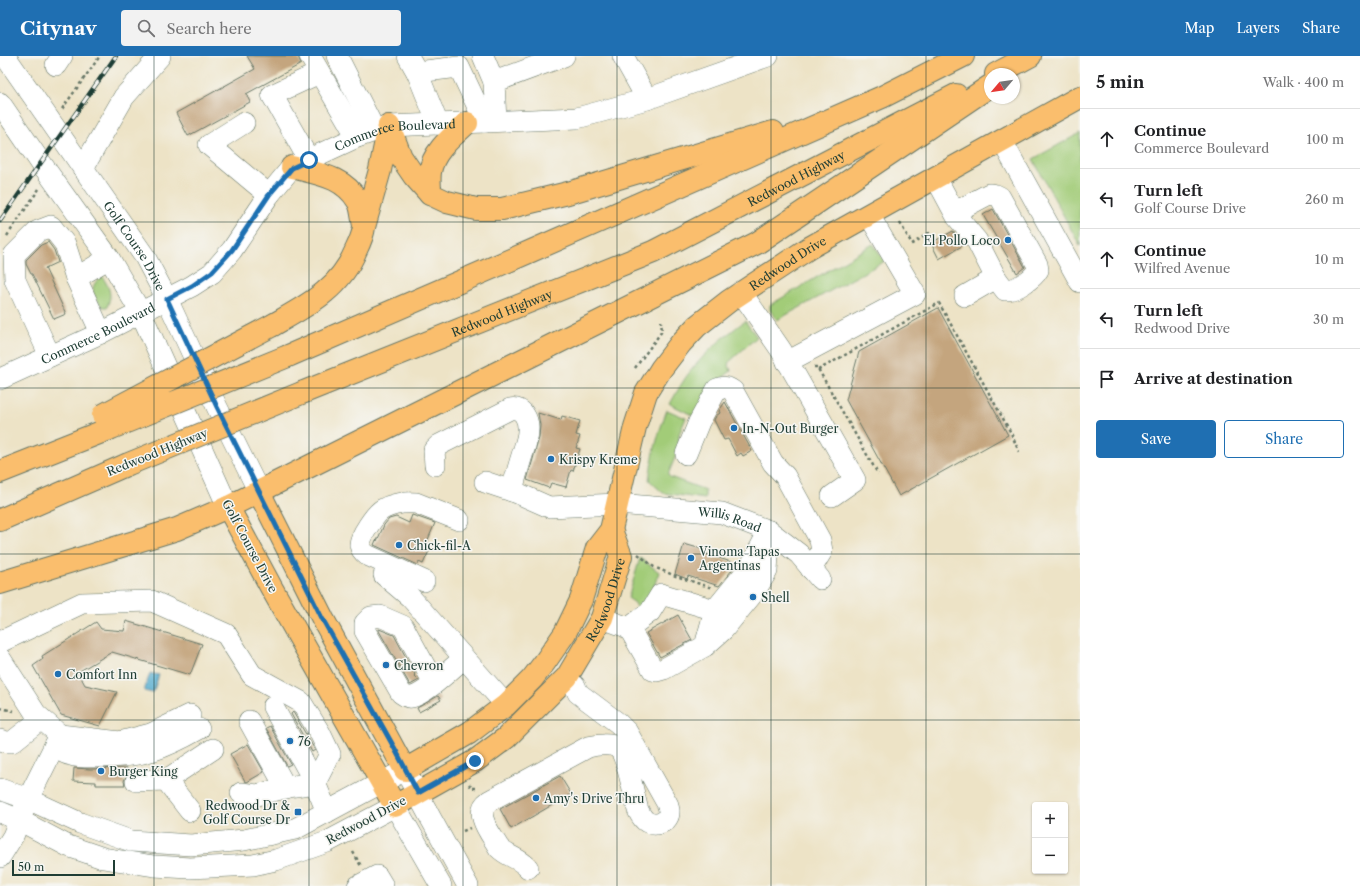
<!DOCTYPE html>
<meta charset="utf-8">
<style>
body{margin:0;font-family:"Libre Caslon Text",serif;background:#f2f2f2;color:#202124}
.controls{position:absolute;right:12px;bottom:12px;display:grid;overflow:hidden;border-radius:4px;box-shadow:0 1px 3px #0004}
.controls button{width:36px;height:36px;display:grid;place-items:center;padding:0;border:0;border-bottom:1px solid #e0e0e0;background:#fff;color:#202124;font:20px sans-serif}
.compass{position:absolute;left:984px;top:12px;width:36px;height:36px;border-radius:50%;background:#fff;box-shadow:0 1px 3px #0004;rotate:241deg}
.scale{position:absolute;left:12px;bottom:10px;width:103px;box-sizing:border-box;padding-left:4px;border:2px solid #1f3d34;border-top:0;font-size:11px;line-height:14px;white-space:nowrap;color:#1f3d34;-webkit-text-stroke:3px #f6f6f2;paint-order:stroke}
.stop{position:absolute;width:12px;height:12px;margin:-9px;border:3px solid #1f6fb2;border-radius:50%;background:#fff}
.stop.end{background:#1f6fb2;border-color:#fff;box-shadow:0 1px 4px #0008}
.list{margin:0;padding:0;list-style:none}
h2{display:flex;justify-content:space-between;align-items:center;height:52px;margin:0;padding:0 16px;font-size:17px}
h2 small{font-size:13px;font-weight:400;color:#757577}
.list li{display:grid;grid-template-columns:26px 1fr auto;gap:12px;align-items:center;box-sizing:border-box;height:60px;padding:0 16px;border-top:1px solid #e0e0e0}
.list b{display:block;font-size:15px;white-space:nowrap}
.list p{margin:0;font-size:13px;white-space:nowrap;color:#757577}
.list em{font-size:13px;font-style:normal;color:#757577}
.actions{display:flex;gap:8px;padding:12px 16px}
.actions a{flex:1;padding:9px 0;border:1px solid #1f6fb2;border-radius:4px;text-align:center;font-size:14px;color:#1f6fb2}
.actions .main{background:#1f6fb2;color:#fff}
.icon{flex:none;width:22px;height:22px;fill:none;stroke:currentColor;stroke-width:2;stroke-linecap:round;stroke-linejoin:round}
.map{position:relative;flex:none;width:1080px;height:830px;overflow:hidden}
header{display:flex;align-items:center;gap:24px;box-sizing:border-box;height:56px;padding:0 20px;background:#1f6fb2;color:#fff}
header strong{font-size:19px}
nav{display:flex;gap:22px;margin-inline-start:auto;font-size:14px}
.search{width:280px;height:36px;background:#f2f2f2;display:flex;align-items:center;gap:10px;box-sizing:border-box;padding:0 14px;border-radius:4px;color:#757577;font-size:15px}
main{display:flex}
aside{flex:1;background:#fff}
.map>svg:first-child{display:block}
.green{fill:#a2cc78;stroke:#608456}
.water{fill:#4ea8cc;stroke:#367280}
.building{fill:#c4a57e}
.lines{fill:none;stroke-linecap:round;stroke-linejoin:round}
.minor-casing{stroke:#677767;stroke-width:22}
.major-casing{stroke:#677767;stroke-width:24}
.highway-casing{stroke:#677767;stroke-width:24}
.path{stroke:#677767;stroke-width:2.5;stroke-dasharray:3 3;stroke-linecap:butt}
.minor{stroke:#fff;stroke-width:21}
.major{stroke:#fabe6d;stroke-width:22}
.highway{stroke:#fabe6d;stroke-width:22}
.rail-casing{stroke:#1f3d34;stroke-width:4.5}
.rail{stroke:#f6f6f2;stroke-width:3;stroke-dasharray:9;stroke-linecap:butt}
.highway-bridge-casing{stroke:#677767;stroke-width:24;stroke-linecap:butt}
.highway-bridge{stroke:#fabe6d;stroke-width:22}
.route{stroke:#1f6fb2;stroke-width:5}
.grid{fill:none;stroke:#1f3d34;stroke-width:1;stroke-opacity:0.55}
.poi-dot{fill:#1f6fb2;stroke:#f6f6f2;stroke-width:1.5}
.labels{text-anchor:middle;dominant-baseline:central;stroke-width:3;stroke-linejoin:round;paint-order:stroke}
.street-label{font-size:12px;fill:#1f3d34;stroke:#f6f6f2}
.poi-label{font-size:12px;fill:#1f3d34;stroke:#f6f6f2;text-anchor:start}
</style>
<header>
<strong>Citynav</strong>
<div class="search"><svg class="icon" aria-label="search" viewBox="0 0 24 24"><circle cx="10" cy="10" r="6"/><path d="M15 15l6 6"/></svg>Search here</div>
<nav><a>Map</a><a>Layers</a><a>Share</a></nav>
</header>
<main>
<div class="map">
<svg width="1080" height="830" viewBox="0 0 1080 830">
<rect width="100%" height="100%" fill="#f6f6f2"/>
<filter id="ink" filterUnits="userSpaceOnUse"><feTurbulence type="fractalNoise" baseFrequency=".025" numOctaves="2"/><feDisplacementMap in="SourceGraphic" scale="8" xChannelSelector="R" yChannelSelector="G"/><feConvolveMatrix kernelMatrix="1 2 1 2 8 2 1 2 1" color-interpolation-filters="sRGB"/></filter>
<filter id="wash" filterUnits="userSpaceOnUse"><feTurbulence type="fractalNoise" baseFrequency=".012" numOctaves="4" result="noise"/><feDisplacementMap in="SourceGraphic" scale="16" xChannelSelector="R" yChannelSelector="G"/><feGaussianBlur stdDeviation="0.9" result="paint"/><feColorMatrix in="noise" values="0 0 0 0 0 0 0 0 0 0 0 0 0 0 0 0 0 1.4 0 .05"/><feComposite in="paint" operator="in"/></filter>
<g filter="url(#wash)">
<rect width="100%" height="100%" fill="#ede3c6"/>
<path class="green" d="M 1080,77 L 1080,190 L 1033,103 Z
M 873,188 L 885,205 L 777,264 L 770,254 L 770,249 Z
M 102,220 C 109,232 113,237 107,251 L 102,251 C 92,238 88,231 102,220 Z
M 745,265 L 757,281 L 728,307 L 731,315 L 716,327 L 696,361 L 670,348 C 675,339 680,330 686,321 C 702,299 723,281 745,265 Z
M 667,354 L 686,362 L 679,378 L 679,391 L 668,419 L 670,421 L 705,434 L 705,443 L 663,437 L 649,424 C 652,400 658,377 667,354 Z
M 640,502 L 659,516 L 646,554 L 638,554 L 635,547 L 628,542 Z"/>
<path class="water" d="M 150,617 L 159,619 L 153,637 L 144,635 Z"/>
<g id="blocks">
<path class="building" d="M 247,0 L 298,0 L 301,8 L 246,38 L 250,46 L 188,80 L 176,57 L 255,13 Z
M 993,153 L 1025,211 L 1017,217 L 983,159 Z
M 953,175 L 962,190 L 939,203 L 931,187 Z
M 48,186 L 54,194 L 58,206 L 45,212 L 66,258 L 54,263 L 32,218 L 31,218 L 26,208 L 26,204 L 41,189 Z
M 938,252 L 1008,379 L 899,440 L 846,344 L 859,296 Z
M 725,346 L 752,395 L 743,400 L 741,397 L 737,400 L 728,383 L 724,384 L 714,364 L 716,360 L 720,357 L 719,355 Z
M 538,357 L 561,364 L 562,360 L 580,365 L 576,379 L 580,380 L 576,392 L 580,393 L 573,415 L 571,414 L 566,431 L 551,427 L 549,432 L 527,424 L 539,382 L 540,369 Z
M 412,459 L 435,467 L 424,493 L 429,495 L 423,508 L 419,506 L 418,509 L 374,489 L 376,484 L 377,485 L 384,469 L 389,463 L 396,461 L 409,467 Z
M 684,488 L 705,494 L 704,497 L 734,507 L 732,514 L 719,530 L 688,520 L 687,523 L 675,518 Z
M 678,559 L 692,584 L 660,601 L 646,577 Z
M 126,565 L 202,588 L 190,619 L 112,596 L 78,616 L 85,629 L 117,636 L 100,670 L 61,659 L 33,610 L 43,603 L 42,600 L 96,566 L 101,573 L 124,575 Z
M 379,573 L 394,579 L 415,618 L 414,619 L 419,624 L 410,629 L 379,575 Z
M 438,640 L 441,644 L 419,656 L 417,652 Z
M 293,656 L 315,694 L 312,696 L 291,658 Z
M 270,670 L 291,708 L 287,710 L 266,672 Z
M 248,688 L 264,716 L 247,726 L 245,725 L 230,698 Z
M 74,712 L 90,713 L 127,712 L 127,718 L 124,725 L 125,729 L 96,729 L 96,726 L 73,725 Z
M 560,720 L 571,738 L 511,773 L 500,753 Z"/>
</g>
</g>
<g filter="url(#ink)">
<use href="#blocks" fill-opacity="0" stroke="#677767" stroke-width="1"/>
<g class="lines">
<g class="minor-casing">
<g id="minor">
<path id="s1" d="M 5,0 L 145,201 L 167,243 L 217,351 L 259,436"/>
<path d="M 310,0 L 357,81"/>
<path d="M 337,0 L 375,75"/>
<path d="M 408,0 L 417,16 L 438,68"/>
<path d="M 483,0 L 494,26"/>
<path d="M 623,0 L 647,43"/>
<path d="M 56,9 L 62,0"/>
<path d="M 417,16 L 459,11 L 485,66"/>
<path d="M 0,47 L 41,107 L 109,202 L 141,257 L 228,451"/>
<path d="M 496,65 L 494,26 L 564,0"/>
<path d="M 244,67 L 209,89 L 269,139"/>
<path d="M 1002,85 L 1080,226"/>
<path d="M 309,104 L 272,39 L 319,17"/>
<path d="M 83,112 L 124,41 L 160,0"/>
<path d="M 936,122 L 957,161 L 977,185 L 996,222 L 965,240"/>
<path d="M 955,156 L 989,138 L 996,139 L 1000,141 L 1037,208 L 1038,214 C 1033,223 1015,235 1005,234 L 996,222"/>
<path d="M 76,222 L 109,202"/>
<path d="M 741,236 L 781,294 L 855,424 L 832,440"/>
<path d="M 50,300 L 15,224 L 14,199 L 38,175 L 51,170 L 65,188 L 76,222 L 101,277"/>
<path d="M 787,306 L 915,238 L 869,159"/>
<path id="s2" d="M 0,323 L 101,277 L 192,230 L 212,217 L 232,194 L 269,139 L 292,111 L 357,81 L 389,70 L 577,62 L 647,43 L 768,0"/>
<path d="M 686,398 L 699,366 L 717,333 C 723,330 728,331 733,335 L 773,407 L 785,420 L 820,484 L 822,495 L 811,513"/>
<path d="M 435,409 L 434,394 L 439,389 L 510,353 C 523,350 529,364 528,375 C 528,382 525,389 523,396 C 519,409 515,422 512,435"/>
<path id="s3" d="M 485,426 L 515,436 L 549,451 L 618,448 L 722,457 L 769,475 L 799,498 L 820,523"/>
<path d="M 384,519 L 410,541 L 506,649"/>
<path d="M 424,525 L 367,499 C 363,496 361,494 360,489 C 359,481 376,457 383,453 C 392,448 405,446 416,447 L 459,464"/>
<path d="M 602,562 L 629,572 L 650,556 L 661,538 L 715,554 L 750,511 L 769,475"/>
<path d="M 629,572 L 653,614 L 657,615 L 664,613 L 705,590 L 715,554"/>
<path d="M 0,586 L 82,547 L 152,545 L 226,578 L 252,619 L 301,646 L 320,677 L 330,698 L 315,727 L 327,756"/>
<path d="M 705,590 L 723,574 L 755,535 L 767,515 L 769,482"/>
<path d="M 0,602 L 36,658 L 60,679"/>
<path d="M 434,627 L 403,570 L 380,560 L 371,561 L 365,567 L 365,575 L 401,637 C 404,639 407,642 412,641 C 426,638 452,612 464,602"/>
<path d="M 249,665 L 286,732"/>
<path d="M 0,684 L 7,686 L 12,686 L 41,663"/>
<path d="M 54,691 C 59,694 65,698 71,699 C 80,702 92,701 102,701 C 143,701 164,693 199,673"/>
<path d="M 166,724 L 190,755"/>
<path d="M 136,725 L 166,724 L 213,693"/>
<path d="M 0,733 L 28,743 L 80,767 L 131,785 L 191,789 L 244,784 L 295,773 L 405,714 L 430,761 L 468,830"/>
<path d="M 241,737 L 257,739 L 288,731 L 315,727 L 273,651"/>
<path d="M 0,756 L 19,764 L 68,790 L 103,802 L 154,810 L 190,812 L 253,809 L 276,804 L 327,786 L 395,750 L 441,830"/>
<path d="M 0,801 L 13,780 L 28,743 L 60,679 L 120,686 L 151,678 L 190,659"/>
<path d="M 528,812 C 520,802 508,801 499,792 C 492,779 472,757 489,745 L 588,691 C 596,689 611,687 618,692 C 627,699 634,741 638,754 C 640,758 642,763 647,766 C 656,771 670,766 669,755 C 669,753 668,751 668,749 L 627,676 L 618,667 L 578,637 L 575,630"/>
<path d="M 358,830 L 377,820 L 383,830"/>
</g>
</g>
<g class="major-casing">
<g id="major">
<path id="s4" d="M 259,436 L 323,563 L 405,714 L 469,677 L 506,649 L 532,623 L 545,606 L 565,577 L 581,544 L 597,492 L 611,474 L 635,371 L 646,337 L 661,313 L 681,287 L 697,270 L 729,245 L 809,192 L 1080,41"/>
<path id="s5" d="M 228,451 L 271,531 L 395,750 L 475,705 L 506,682 L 567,621 L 602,562 L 621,500 L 611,474"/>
</g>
</g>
<g class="highway-casing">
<g id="highway">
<path d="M 996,18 L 1030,0"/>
<path d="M 389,70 L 401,101 L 414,120 L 430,138 L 447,146 L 476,153 L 502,153 L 568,137 L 773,76"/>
<path d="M 292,111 C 318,118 343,120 358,145 C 362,151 362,162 364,169"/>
<path d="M 430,138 C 430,131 429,123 430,116 C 433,95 453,80 467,67"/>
<path d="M 273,269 C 308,249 340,233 356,194 C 360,186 363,179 364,171 L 380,114 L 389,70"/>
<path d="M 288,300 L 529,196 L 882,41 L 963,0"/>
<path id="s6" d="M 304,336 L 653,196 L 956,39"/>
<path d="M 0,416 L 109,373"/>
<path d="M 0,464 L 126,409"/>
<path d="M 0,527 L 177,473 L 228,451 L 757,187 L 990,30"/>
</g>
</g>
<path class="path" d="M 62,53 L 100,0
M 900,167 L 912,188 L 929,177 L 932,183
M 7,180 L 39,133
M 814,311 L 817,311 L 878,418
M 635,312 L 662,275 L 661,265
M 818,314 L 939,247 L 1011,377 L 1019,396
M 638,498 L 654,511 L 673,519 L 712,532
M 0,652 L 14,655
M 469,728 L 472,732 L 478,732
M 463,775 L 470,772
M 353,796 L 361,810"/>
<use href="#minor" class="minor"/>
<use href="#major" class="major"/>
<use href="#highway" class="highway"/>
<g class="rail-casing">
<path id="rail" d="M 0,165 L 116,0"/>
</g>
<use href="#rail" class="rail"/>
<g class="highway-bridge-casing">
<path id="highway-bridge" d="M 103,359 L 273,269
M 109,373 L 288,300
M 126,409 L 304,336"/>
</g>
<use href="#highway-bridge" class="highway-bridge"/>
</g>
</g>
<g class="lines" filter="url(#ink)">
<path class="route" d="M 309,104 L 292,112 L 269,139 L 232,194 L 212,216 L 192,230 L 167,243 L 217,351 L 323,564 L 395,693 L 418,737 L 475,705"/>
</g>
<path class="grid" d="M 154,0 L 154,830M 309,0 L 309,830M 463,0 L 463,830M 617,0 L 617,830M 771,0 L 771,830M 926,0 L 926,830M 0,166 L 1080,166M 0,332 L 1080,332M 0,498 L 1080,498M 0,664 L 1080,664"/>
<g class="poi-dot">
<circle cx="1008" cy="184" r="4"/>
<circle cx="734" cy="372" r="4"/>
<circle cx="551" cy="403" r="4"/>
<circle cx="399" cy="489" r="4"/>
<circle cx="691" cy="502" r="4"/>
<circle cx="753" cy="541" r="4"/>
<circle cx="386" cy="609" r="4"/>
<circle cx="58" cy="618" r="4"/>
<circle cx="290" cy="685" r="4"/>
<circle cx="101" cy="715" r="4"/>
<circle cx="536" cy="742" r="4"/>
<rect x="294" y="752" width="8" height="8" rx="2"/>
</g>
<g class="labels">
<g class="street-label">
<text stroke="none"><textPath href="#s2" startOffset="480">Commerce Boulevard</textPath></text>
<text stroke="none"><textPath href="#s6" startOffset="537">Redwood Highway</textPath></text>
<text stroke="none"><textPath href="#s1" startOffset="230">Golf Course Drive</textPath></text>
<text stroke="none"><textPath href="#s4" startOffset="978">Redwood Drive</textPath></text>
<text stroke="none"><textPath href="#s6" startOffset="213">Redwood Highway</textPath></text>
<text stroke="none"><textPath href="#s2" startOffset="108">Commerce Boulevard</textPath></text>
<text transform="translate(157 396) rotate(-22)">Redwood Highway</text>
<text stroke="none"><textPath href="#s3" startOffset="251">Willis Road</textPath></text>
<text transform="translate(250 490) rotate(62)">Golf Course Drive</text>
<text stroke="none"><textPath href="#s5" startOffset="646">Redwood Drive</textPath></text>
<text transform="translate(366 764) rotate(-28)">Redwood Drive</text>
</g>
<g class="poi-label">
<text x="1000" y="184" text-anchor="end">El Pollo Loco</text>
<text x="742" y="372">In-N-Out Burger</text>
<text x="559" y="403">Krispy Kreme</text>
<text x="407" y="489">Chick-fil-A</text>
<text x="699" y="495">Vinoma Tapas<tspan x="699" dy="14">Argentinas</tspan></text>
<text x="761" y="541">Shell</text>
<text x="394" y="609">Chevron</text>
<text x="66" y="618">Comfort Inn</text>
<text x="298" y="685">76</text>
<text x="109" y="715">Burger King</text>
<text x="544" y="742">Amy's Drive Thru</text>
<text x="290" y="749" text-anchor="end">Redwood Dr &amp;<tspan x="290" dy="14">Golf Course Dr</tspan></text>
</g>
</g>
</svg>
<div class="controls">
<button>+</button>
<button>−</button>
</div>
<svg class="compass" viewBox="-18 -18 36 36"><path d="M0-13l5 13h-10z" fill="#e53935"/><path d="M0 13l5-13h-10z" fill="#757577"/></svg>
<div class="scale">50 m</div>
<div class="stop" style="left:309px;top:104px"></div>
<div class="stop end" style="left:475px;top:705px"></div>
</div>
<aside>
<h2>5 min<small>Walk · 400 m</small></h2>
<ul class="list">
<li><svg class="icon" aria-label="ahead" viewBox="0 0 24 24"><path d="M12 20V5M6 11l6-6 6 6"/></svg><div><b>Continue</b><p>Commerce Boulevard</p></div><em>100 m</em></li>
<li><svg class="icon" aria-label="left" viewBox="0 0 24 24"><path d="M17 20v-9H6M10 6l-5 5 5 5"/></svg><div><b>Turn left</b><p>Golf Course Drive</p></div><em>260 m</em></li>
<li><svg class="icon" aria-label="ahead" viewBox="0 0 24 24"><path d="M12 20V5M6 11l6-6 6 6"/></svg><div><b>Continue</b><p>Wilfred Avenue</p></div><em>10 m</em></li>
<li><svg class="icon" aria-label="left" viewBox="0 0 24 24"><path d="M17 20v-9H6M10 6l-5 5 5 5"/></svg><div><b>Turn left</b><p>Redwood Drive</p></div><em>30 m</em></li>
<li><svg class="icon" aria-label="arrive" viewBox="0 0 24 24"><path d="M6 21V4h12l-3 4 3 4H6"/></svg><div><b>Arrive at destination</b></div></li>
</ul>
<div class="actions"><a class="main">Save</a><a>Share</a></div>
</aside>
</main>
